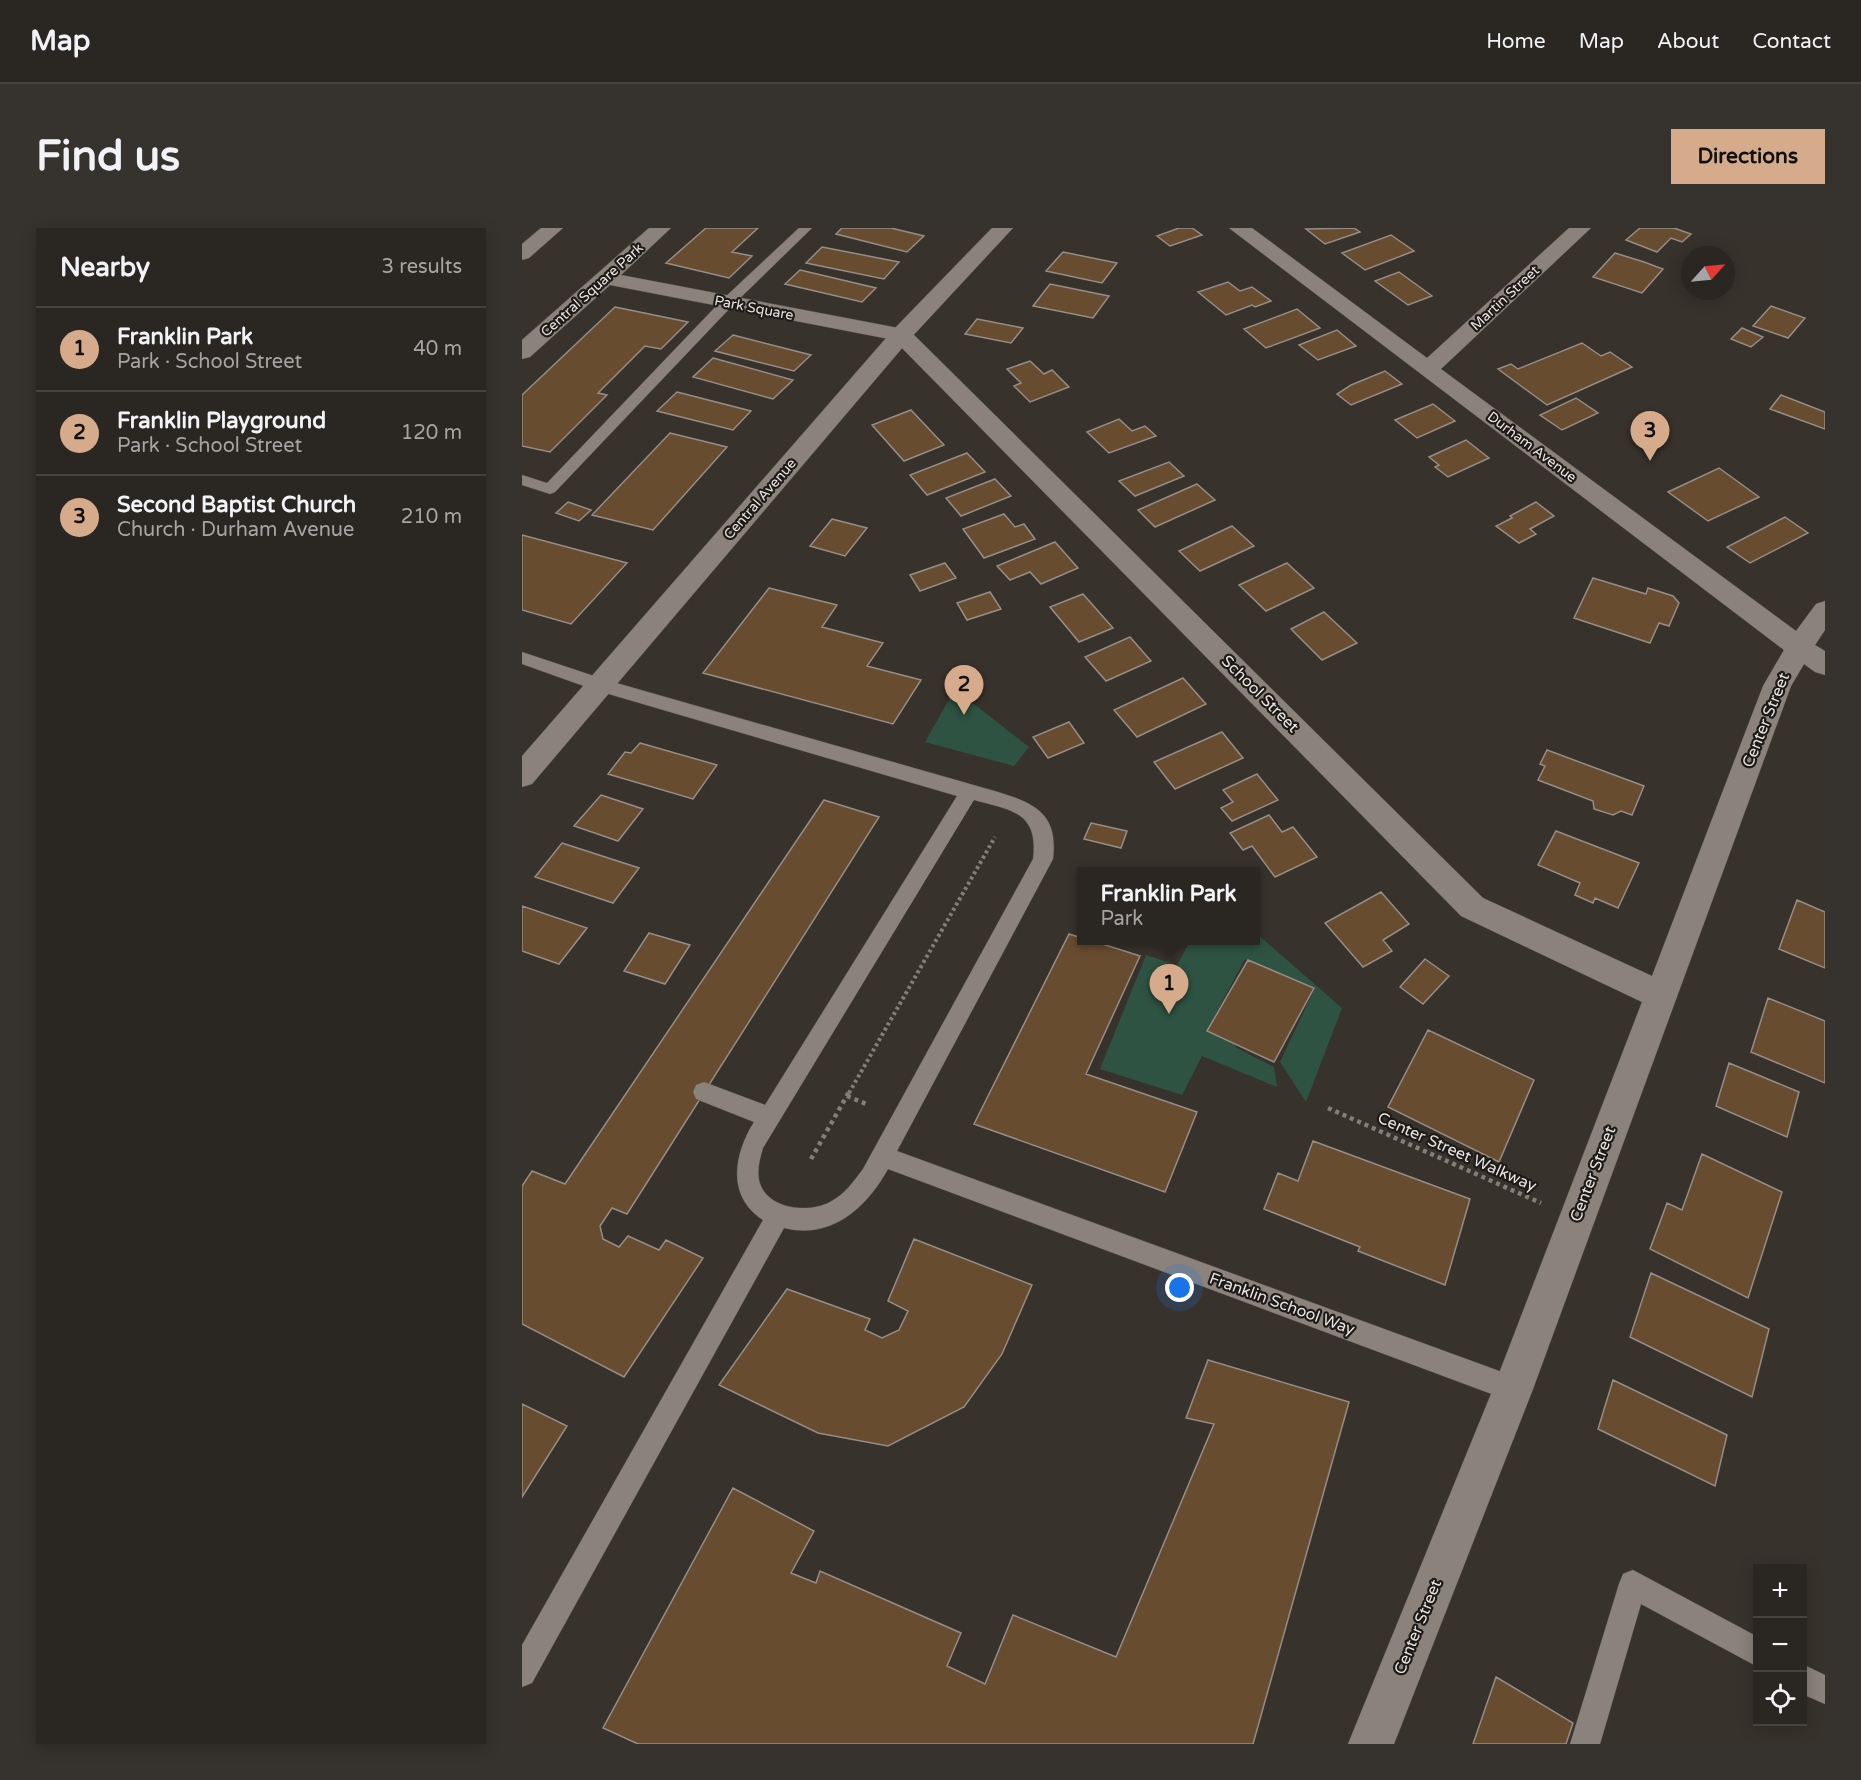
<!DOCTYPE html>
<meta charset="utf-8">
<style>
body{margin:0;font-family:"Varela Round",sans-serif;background:#36322e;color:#f1f3f6}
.controls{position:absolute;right:18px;bottom:18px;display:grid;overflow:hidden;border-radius:0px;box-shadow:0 3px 15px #0003}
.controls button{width:54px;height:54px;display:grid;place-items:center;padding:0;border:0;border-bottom:2px solid #46433f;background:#2a2621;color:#f1f3f6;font:30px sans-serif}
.compass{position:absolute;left:1159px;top:18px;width:54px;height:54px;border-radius:50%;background:#2a2621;box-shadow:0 3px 15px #0003;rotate:63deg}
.you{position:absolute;left:658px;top:1060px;width:21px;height:21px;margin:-15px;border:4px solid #fff;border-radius:50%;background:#1a73e8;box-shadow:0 0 0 9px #1a73e833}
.badge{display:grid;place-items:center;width:39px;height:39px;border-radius:50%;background:#d6ab8b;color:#111;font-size:20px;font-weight:700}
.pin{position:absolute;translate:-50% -50px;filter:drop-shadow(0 2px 3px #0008)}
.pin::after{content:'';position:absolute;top:32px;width:21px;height:18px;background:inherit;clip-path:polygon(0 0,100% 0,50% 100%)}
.popup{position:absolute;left:555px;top:639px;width:183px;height:78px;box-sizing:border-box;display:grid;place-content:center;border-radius:0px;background:#2a2621;filter:drop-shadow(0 2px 4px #0005);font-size:20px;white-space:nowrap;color:#a5a5a5}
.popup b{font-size:22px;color:#f1f3f6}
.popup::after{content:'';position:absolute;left:50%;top:100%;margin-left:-12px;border:12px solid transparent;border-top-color:#2a2621}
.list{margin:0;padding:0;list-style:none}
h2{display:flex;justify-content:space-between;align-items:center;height:78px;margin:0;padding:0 24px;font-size:26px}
h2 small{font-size:20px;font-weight:400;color:#a5a5a5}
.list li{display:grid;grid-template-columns:39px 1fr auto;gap:18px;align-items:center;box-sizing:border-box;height:84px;padding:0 24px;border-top:2px solid #46433f}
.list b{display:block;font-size:22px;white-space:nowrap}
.list p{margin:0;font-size:20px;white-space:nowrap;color:#a5a5a5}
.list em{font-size:20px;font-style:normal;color:#a5a5a5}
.icon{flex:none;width:33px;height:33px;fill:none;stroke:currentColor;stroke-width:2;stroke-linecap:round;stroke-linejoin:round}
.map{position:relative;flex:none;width:1303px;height:1516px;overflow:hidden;border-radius:0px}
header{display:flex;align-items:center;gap:36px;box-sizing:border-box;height:84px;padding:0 30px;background:#2a2621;border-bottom:2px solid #46433f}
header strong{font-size:28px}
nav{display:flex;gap:33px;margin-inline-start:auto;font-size:21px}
.intro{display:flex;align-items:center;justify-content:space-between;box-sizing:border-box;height:144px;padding:0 36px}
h1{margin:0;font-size:42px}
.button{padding:15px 27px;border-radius:0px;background:#d6ab8b;color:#111;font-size:21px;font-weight:700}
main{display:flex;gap:36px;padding:0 36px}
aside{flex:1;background:#2a2621;border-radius:0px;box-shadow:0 3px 15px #0003}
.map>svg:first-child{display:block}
.green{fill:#2e5342}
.building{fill:#684c30;stroke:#958d87;stroke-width:1.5}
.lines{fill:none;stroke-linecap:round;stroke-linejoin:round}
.lane-casing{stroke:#534e49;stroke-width:1}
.street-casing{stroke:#534e49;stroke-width:1}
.secondary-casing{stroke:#534e49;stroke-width:1}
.path-far1{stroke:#837e78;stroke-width:4;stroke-dasharray:3 3;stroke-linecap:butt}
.path{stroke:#837e78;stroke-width:4.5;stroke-dasharray:4 4;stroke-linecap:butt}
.lane{fill:#8a827b;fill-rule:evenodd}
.street{fill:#8a827b;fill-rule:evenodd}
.secondary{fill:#8a827b;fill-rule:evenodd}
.labels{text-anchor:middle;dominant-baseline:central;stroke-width:4.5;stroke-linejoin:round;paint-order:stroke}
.far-street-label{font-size:14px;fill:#e8e4e0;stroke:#1d1a17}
.street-label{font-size:16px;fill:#e8e4e0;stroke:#1d1a17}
</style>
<header>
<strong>Map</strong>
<nav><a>Home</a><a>Map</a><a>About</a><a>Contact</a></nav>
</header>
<div class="intro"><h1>Find us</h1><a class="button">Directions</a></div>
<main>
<aside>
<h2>Nearby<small>3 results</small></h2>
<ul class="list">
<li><span class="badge">1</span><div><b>Franklin Park</b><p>Park · School Street</p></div><em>40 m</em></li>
<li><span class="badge">2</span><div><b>Franklin Playground</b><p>Park · School Street</p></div><em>120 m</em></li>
<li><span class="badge">3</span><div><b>Second Baptist Church</b><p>Church · Durham Avenue</p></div><em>210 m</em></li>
</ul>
</aside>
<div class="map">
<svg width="1303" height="1516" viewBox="0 0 1303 1516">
<rect width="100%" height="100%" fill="#38322c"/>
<path class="green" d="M 433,461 L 507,519 L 492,538 L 403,514 Z
M 734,705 L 820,780 L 784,874 L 758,834 L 792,762 L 723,731 L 691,791 L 720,806 L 713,819 L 752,839 L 755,859 L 680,828 L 660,867 L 578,841 L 624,727 L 655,737 L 668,713 L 734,712 Z"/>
<path class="building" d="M 184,0 L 236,0 L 210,24 L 230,28 L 207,50 L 144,35 Z
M 320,0 L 369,0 L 402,8 L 385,24 L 314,6 Z
M 657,0 L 670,0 L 680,7 L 648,18 L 635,8 Z
M 832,0 L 838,4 L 803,16 L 784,1 Z
M 1118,0 L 1152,0 L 1169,6 L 1160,14 L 1149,10 L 1135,24 L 1104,12 Z
M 869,7 L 892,23 L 843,42 L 820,25 Z
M 300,19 L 377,34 L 362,51 L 284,35 Z
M 541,24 L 595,35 L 580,55 L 524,43 Z
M 1093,25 L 1122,34 L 1141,41 L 1120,65 L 1071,49 Z
M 278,42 L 354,60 L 340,74 L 263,56 Z
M 877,44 L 910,68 L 886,77 L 853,53 Z
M 706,54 L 718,63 L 730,59 L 749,73 L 733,79 L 730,77 L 704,87 L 676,64 Z
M 528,56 L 587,68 L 571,90 L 511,78 Z
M 1249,78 L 1283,90 L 1266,110 L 1231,98 Z
M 93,79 L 166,94 L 139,121 L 123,118 L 76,165 L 85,167 L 28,224 L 0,218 L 0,167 Z
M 775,81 L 798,100 L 744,120 L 722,101 Z
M 455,91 L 501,100 L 489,115 L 443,106 Z
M 1220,100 L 1241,109 L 1229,119 L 1209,111 Z
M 815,102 L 834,118 L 796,132 L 777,117 Z
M 211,107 L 289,127 L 272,143 L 193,123 Z
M 1060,115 L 1079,128 L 1088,124 L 1110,139 L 1025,177 L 976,141 L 989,136 L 996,141 Z
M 191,130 L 271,152 L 251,171 L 171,149 Z
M 508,133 L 522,146 L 530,142 L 547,159 L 508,174 L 492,158 L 499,155 L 485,141 Z
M 863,143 L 880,156 L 829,177 L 815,166 L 829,157 Z
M 155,164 L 229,183 L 211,202 L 135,183 Z
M 1259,167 L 1303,184 L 1303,201 L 1248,181 Z
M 1054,170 L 1076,185 L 1040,202 L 1018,187 Z
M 911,176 L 933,193 L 895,210 L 873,192 Z
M 389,182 L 422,217 L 382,233 L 350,197 Z
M 597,191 L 610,203 L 623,198 L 634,208 L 587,225 L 565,204 Z
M 148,205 L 205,219 L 131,302 L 70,287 Z
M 944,212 L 967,230 L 926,249 L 913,239 L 917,237 L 907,229 Z
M 445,225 L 463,244 L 405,267 L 388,247 Z
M 647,234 L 662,248 L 613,268 L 597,253 Z
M 1197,240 L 1237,269 L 1186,293 L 1146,264 Z
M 473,251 L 489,268 L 439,288 L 424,270 Z
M 675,256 L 693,272 L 633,299 L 616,282 Z
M 46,274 L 69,282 L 57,293 L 34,285 Z
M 1014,274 L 1032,288 L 1008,301 L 1014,306 L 997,315 L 974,298 L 990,290 L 988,288 Z
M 482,286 L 493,299 L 502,296 L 513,311 L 462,330 L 441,301 Z
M 1263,289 L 1286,305 L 1228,335 L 1205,319 Z
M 310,291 L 345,300 L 323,328 L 288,318 Z
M 710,298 L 732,318 L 678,343 L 657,323 Z
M 0,307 L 105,335 L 49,396 L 0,382 Z
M 533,314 L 556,340 L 519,356 L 508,344 L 488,352 L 475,338 Z
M 423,335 L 434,350 L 398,363 L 388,347 Z
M 765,335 L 792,360 L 744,383 L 717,357 Z
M 1071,350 L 1124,366 L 1126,360 L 1151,368 L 1157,375 L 1147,398 L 1137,395 L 1128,415 L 1052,390 Z
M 247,360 L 315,377 L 300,399 L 361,415 L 345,438 L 399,452 L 371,496 L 181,445 Z
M 468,364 L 479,381 L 445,392 L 435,375 Z
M 561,366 L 591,400 L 557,414 L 528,379 Z
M 802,384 L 835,415 L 800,432 L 769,401 Z
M 608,409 L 629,433 L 584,453 L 563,429 Z
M 661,450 L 684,476 L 615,509 L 592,482 Z
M 547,494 L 562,515 L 526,530 L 511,509 Z
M 700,504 L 721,530 L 653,561 L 632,534 Z
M 118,515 L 195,537 L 171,571 L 86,546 L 103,524 L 109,525 Z
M 1025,522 L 1122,558 L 1110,587 L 1099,583 L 1091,587 L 1072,581 L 1071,573 L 1016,552 L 1023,538 L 1018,536 Z
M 735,546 L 756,572 L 710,593 L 699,580 L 711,574 L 701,562 Z
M 79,567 L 121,581 L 96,613 L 52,598 Z
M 302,572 L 357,589 L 105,986 L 90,980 L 78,998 L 81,1011 L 97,1019 L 106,1008 L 137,1022 L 144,1012 L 181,1030 L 102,1149 L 0,1096 L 0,958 L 10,943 L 43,956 Z
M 747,587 L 760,604 L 771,599 L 795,629 L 753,649 L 730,618 L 721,622 L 708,605 Z
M 569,595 L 605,603 L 599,620 L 562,611 Z
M 1034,603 L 1117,635 L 1096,680 L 1073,670 L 1071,675 L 1053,667 L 1058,655 L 1016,637 Z
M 40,615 L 117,640 L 91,675 L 13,649 Z
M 859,664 L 887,696 L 861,712 L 870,723 L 841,739 L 803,695 Z
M 1275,672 L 1303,684 L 1303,740 L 1257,721 Z
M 0,678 L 65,700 L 37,736 L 0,723 Z
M 127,705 L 168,717 L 143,756 L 102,743 Z
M 547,706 L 560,710 L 560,712 L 568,712 L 618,728 L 564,846 L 675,884 L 643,964 L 452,896 Z
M 903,731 L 927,748 L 901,776 L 878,759 Z
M 726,732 L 792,760 L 752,834 L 685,803 Z
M 1246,770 L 1303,793 L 1303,855 L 1229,824 Z
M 906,802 L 1012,852 L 977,934 L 866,879 Z
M 1207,835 L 1277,864 L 1265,909 L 1194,878 Z
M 791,913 L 948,971 L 923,1057 L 836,1023 L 838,1019 L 742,981 L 756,945 L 776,953 Z
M 1180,926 L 1260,964 L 1226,1070 L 1128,1021 L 1145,975 L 1160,982 Z
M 392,1011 L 510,1057 L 480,1126 L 442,1179 L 366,1218 L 296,1205 L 197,1157 L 265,1061 L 348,1091 L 343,1102 L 360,1110 L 377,1102 L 386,1083 L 366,1073 Z
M 1129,1045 L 1247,1101 L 1230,1169 L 1108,1109 Z
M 686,1132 L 827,1174 L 731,1516 L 116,1516 L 81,1500 L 211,1260 L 292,1303 L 269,1345 L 294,1355 L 298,1343 L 439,1405 L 425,1438 L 463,1456 L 491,1387 L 594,1429 L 692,1196 L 664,1190 Z
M 1091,1152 L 1205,1207 L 1193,1258 L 1076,1201 Z
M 0,1176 L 45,1198 L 0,1269 Z
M 974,1449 L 1051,1495 L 1044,1516 L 951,1516 Z"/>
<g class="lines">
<g class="lane-casing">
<path id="lane" d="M 277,0 L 290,0 L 210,78 L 33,264 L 28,266 L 0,257 L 0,247 L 25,255 L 200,72 Z
M 0,424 L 84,452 L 476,564 C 515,576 536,587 531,631 L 375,923 L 991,1148 L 1000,1152 L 1004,1161 L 1000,1170 L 991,1174 L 366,941 C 345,979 310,1012 262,1000 L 10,1455 L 0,1459 L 0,1417 L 241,992 C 204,968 212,926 232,894 L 174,871 L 171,864 L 174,857 L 182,854 L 243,877 L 435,568 L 73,462 L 0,436 ZM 452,572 C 489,582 517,584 511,631 L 341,941 C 332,953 322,967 308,974 C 286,986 243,981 237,952 C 235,941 238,930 241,920 Z
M 1111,1342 L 1236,1409 L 1236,1439 L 1119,1376 L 1078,1516 L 1048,1516 L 1097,1356 L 1101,1346 Z
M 1280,1436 L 1303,1447 L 1303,1476 L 1280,1466 Z"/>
</g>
<g class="street-casing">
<path id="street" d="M 19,0 L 41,0 L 7,30 L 0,32 L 0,16 Z
M 127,0 L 149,0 L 99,47 L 387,102 L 961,670 L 1130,748 L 1241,458 L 1262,422 L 707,0 L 730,0 L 905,130 L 1047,0 L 1069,0 L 919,141 L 1274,403 L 1294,376 L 1303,373 L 1303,402 L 1293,417 L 1303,423 L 1303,447 L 1293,444 L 1282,436 L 1269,458 L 1011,1161 L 872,1516 L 826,1516 L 971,1161 L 1120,774 L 939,688 L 372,112 L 88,57 L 8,129 L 0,131 L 0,112 Z"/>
</g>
<g class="secondary-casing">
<path id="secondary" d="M 470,0 L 491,0 L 387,112 L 10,556 L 0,559 L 0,528 L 371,102 Z"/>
</g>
<path class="path-far1" d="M 327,865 L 473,609"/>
<path class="path" d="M 325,868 L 347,877
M 806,880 L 1019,975
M 289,931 L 327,864"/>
<use href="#lane" class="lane"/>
<use href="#street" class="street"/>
<use href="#secondary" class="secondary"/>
</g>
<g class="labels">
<g class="far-street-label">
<text transform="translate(70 62) rotate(-42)">Central Square Park</text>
<text transform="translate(983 70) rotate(-43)">Martin Street</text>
<text transform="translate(232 80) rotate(11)">Park Square</text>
<text transform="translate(1010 219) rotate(37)">Durham Avenue</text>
<text transform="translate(238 271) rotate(-49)">Central Avenue</text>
</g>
<g class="street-label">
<text transform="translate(738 466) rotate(45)">School Street</text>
<text transform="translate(1244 492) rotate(-68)">Center Street</text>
<text transform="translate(935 924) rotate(24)">Center Street Walkway</text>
<text transform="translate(1071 946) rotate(-69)">Center Street</text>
<text transform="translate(760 1076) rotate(20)">Franklin School Way</text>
<text transform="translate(896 1399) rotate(-68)">Center Street</text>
</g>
</g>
</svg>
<div class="controls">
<button>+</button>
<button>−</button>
<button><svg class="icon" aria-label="locate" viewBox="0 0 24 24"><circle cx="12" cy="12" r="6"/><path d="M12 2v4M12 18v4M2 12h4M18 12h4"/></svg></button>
</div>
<svg class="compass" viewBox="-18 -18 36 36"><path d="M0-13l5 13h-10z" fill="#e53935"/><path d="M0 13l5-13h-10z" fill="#a5a5a5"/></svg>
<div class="you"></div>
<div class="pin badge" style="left:647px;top:786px">1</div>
<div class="popup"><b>Franklin Park</b>Park</div>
<div class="pin badge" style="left:442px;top:487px">2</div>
<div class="pin badge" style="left:1128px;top:233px">3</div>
</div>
</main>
